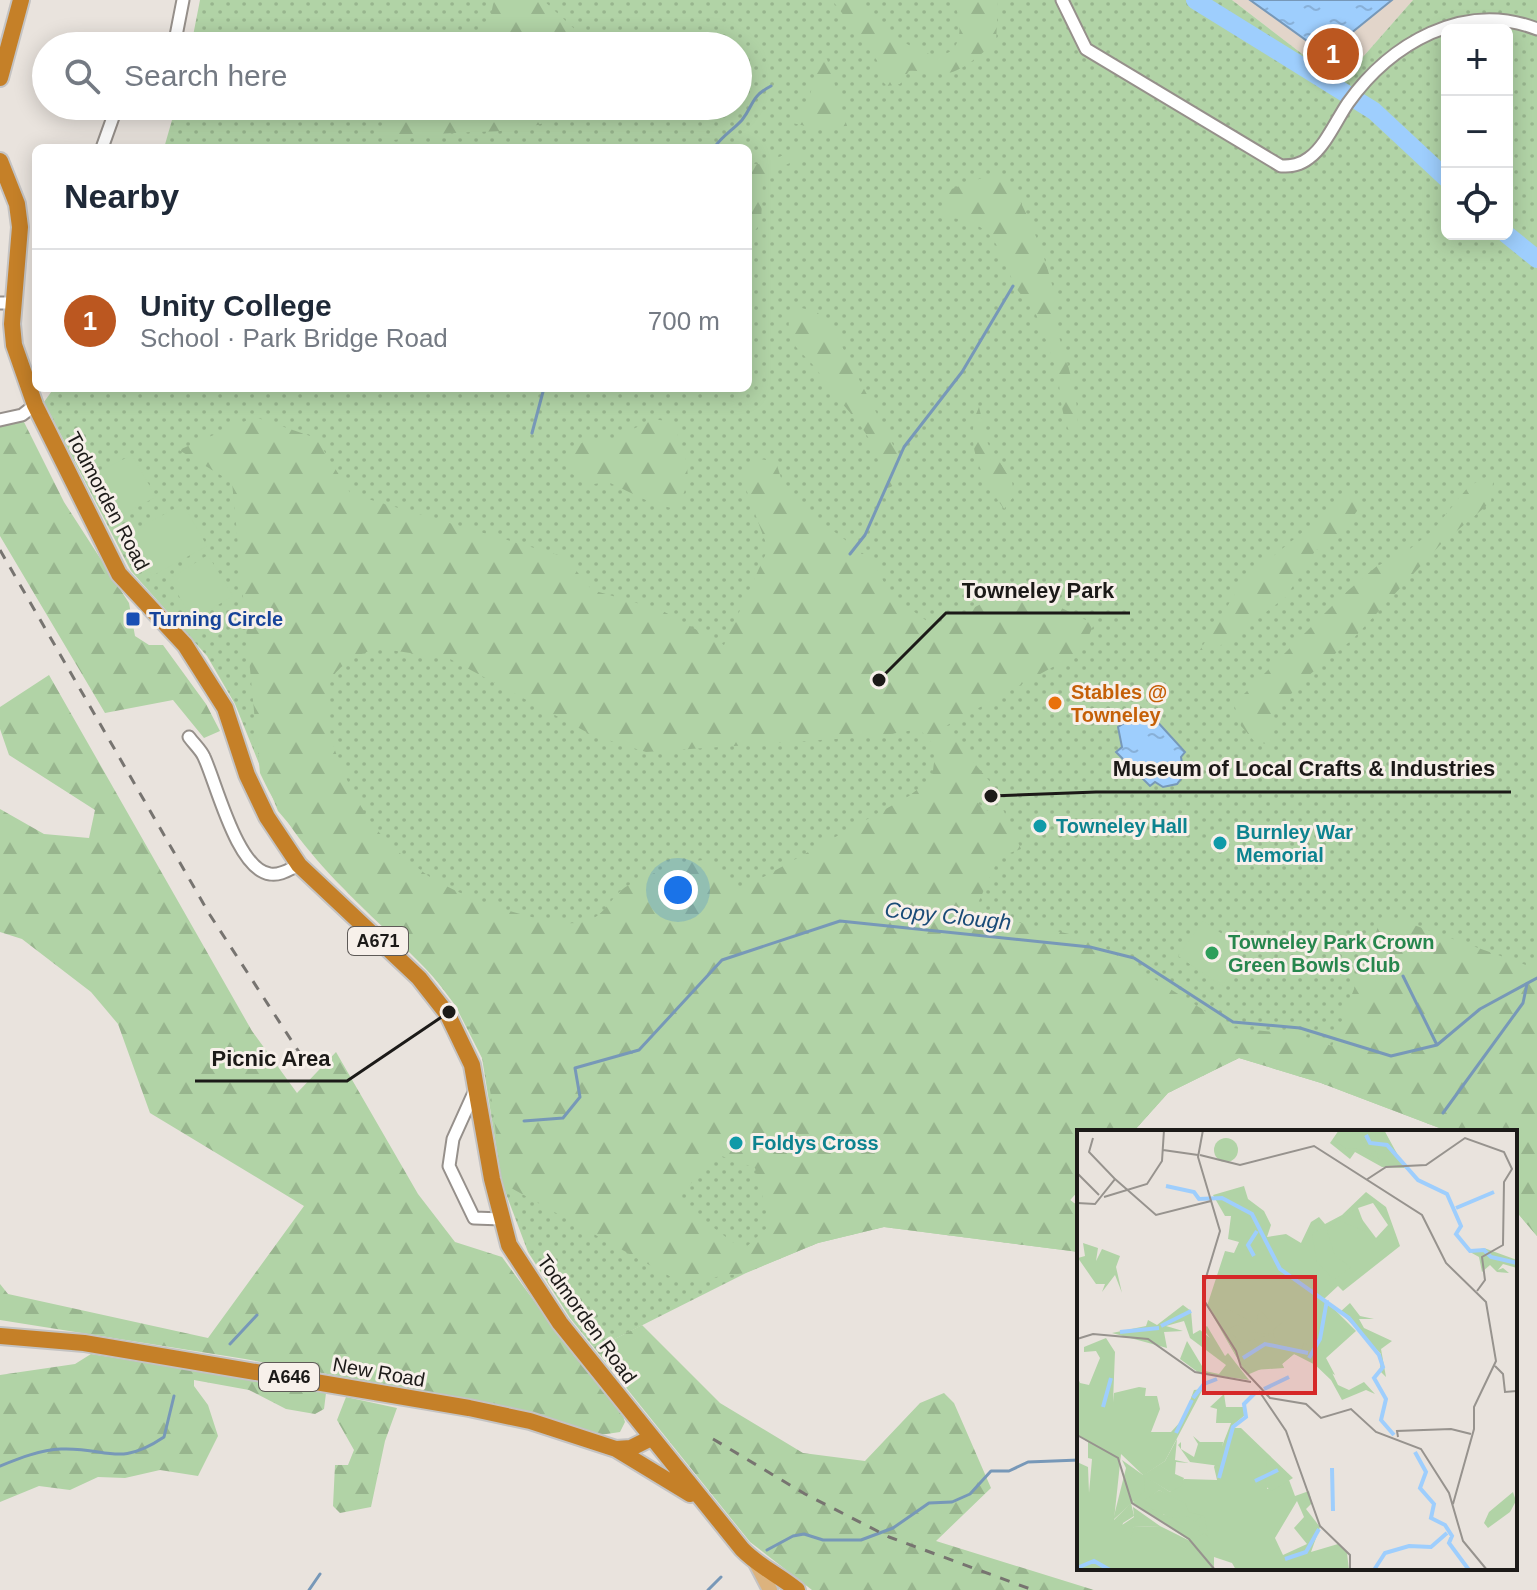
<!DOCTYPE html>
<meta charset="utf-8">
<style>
body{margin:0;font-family:Arial,sans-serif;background:#f2f2f3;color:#1f2937}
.controls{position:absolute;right:24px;top:24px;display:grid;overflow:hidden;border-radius:12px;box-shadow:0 4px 20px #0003}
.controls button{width:72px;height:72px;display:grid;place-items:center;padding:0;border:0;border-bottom:2px solid #e0e1e3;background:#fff;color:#1f2937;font:40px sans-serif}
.you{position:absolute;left:678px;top:890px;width:28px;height:28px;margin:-20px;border:6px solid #fff;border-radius:50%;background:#1a73e8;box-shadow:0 0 0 12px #1a73e833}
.badge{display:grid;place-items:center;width:52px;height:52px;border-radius:50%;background:#bb5720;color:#fff;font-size:26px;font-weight:700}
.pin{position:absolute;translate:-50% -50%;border:4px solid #fff;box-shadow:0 2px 8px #0006}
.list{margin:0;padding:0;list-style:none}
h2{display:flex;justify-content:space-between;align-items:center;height:104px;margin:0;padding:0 32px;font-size:34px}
h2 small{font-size:26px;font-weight:400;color:#747a83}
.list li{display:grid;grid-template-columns:52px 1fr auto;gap:24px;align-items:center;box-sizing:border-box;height:144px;padding:0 32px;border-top:2px solid #e0e1e3}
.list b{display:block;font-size:30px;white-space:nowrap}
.list p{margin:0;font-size:26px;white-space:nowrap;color:#747a83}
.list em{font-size:26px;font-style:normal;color:#747a83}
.icon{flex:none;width:44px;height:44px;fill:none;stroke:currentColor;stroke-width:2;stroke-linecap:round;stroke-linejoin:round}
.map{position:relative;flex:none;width:1537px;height:1590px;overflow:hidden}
.search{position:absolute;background:#fff;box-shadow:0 4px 20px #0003;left:32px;top:32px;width:720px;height:88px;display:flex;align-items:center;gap:20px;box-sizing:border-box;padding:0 28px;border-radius:44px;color:#747a83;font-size:30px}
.panel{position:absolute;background:#fff;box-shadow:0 4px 20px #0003;left:32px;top:144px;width:720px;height:248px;border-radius:12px}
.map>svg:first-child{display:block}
.built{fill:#e2d5ca}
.green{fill:url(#green-dots);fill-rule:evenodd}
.forest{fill:url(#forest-firs);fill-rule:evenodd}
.pitch{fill:#b1d3a6}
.water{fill:url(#water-ripples);stroke:#7798b8;stroke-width:2}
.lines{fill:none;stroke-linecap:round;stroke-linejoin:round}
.stream{stroke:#7798b8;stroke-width:3}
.river{stroke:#9ecefd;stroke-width:18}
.minor-casing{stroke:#96908b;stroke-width:15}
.major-casing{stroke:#c4c3c3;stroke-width:18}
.highway-casing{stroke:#c4c3c3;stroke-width:20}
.minor{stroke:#fff;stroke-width:11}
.major{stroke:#dcb37e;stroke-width:14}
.highway{stroke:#c58028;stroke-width:16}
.rail{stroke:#777470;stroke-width:3;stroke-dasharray:10 10;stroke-linecap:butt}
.transit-dot{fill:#1a4fb4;stroke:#f7f0ea;stroke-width:3}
.food-dot{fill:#e8710a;stroke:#f7f0ea;stroke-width:3}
.culture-dot{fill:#0f9aa8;stroke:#f7f0ea;stroke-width:3}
.leisure-dot{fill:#2e9e5b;stroke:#f7f0ea;stroke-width:3}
.labels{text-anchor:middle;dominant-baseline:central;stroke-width:6;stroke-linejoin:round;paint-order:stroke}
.shield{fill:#f7f0ea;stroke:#5e5a57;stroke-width:2}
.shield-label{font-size:18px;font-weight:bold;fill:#1c1a18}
.street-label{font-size:20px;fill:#1c1a18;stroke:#f7f0ea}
.transit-label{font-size:20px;font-weight:bold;fill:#164399;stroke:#f7f0ea;text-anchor:start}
.food-label{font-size:20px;font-weight:bold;fill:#c56008;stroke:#f7f0ea;text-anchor:start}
.culture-label{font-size:20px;font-weight:bold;fill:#0d838f;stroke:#f7f0ea;text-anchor:start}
.leisure-label{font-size:20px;font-weight:bold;fill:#27864d;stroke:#f7f0ea;text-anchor:start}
.water-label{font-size:22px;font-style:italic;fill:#194b77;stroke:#f7f0ea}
.inset-river{fill:none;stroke:#9ecefd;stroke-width:4}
.inset-road{fill:none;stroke:#97938e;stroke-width:2}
.view{fill:#d62828;fill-opacity:0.15;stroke:#d62828;stroke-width:4}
.inset-edge{fill:none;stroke:#1c1a18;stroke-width:4}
.leader{fill:none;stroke:#1c1a18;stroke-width:3}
.callout-dot{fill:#1c1a18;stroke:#f7f0ea;stroke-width:3}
.callout-label{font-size:22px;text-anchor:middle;font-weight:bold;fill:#1c1a18;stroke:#f7f0ea;stroke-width:6;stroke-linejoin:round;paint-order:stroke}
</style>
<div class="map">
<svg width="1537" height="1590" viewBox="0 0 1537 1590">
<defs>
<pattern id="green-dots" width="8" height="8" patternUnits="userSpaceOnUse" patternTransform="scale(2)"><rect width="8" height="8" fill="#b1d3a6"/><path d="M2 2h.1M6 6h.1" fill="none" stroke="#98b58e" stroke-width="1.8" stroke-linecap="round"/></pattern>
<pattern id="forest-firs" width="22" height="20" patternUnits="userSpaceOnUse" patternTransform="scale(2)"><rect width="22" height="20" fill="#b1d3a6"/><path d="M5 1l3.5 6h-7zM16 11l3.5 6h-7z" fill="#98b58e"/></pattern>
<pattern id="water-ripples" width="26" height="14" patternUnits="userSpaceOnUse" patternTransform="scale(2)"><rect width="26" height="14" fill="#9ecefd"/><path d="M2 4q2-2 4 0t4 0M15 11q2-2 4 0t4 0" fill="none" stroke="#88b0d8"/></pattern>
</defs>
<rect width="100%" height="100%" fill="#e9e3dd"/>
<path class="built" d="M 1232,0 L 1413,0 L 1340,83 Z"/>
<path class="green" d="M 200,0 L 1232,0 L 1340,83 L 1413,0 L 1537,0 L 1537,1236 L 1515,1210 L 1515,1132 L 1450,1132 L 1321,1083 L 1239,1058 L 1168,1093 L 1133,1132 L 1079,1132 L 1079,1190 L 1070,1200 L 1079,1207 L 1079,1252 L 884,1227 L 818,1243 L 746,1273 L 595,1349 L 570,1318 L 528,1252 L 502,1183 L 482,1058 L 455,1005 L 427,968 L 349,894 L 278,811 L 235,704 L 207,656 L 131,571 L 44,402 L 54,388 L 748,388 L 748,148 L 164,148 L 176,106 L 738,106 L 738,46 L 191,46 ZM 1447,30 L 1507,30 L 1507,234 L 1447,234 Z"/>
<path class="forest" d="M 494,0 L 543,0 L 593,46 L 471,46 L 490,19 Z
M 832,0 L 859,0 C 876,16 892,36 912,47 C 956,71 969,37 953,0 L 998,0 L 996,43 C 980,53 962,74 941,74 C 930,74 921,70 909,71 L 900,84 L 887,86 L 878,77 L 880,66 L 872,52 Z
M 827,59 L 847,126 L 810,127 L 792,123 L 810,96 L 817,62 Z
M 408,106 L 577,106 C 533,135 503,130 453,133 C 430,134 408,139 385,141 L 380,127 Z
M 792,152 L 806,156 L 763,175 L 761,223 L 748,239 L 748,164 L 760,164 Z
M 1005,175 C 1026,207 1043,250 1053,288 C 1056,302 1053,316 1057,330 C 1067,363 1078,391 1078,426 L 1069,431 C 1062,414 1061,402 1059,384 C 1056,362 1045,339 1038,319 C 1032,302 1020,297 1014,284 C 996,243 994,222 945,217 L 942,208 L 946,191 L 982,178 Z
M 796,307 L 816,311 L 833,329 L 906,470 C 901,480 893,489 881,489 C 883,447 861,426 836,396 C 828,386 821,375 813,365 C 795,345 785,343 790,312 Z
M 979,407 L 988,444 L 1012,481 L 1014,496 L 1004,509 C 983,478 962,444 979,407 Z
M 255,417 L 316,438 L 351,494 L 565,557 L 592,590 L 661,610 L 724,645 L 768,549 L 742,478 L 755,458 L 776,462 L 781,478 L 807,511 L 873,561 L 890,594 L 935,627 L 1017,586 L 1094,624 L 1082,651 L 944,727 L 991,783 L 976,801 L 986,811 L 1001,805 L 1021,849 L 999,857 L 974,912 L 1091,939 L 1232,1028 L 1297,1034 L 1332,1046 L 1383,914 L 1537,969 L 1537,1236 L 1515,1210 L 1515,1132 L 1450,1132 L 1321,1083 L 1239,1058 L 1168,1093 L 1133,1132 L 1079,1132 L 1079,1190 L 1070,1200 L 1079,1207 L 1079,1252 L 884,1227 L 818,1243 L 745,1273 L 680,1282 L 502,1183 C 496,1146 494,1092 482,1057 C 459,987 398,945 349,894 C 312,857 282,821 260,773 L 232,482 L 179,450 ZM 377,648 L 450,659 L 592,735 L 646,752 L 880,736 L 919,729 L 936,747 L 932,778 L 909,796 L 738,891 L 710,859 C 682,862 654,871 629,885 C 606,897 607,926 565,923 C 527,920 458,896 427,875 C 411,863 390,846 377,830 C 353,800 310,715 332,678 C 342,662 360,654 377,648 ZM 716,1154 L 755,1168 L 770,1225 L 743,1250 L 677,1200 Z
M 654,419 L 671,422 C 685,446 700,488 671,508 L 652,503 L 608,482 L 594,484 L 570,473 L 566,455 L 584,441 L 608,441 Z
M 23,420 L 64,502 L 129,603 L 135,636 L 149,645 L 163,645 L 206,704 L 220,731 L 204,738 L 173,700 L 105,713 L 0,536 L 0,425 Z
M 1494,473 L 1491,502 L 1440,545 L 1353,639 L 1308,676 L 1274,712 L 1274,745 L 1255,742 L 1241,726 L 1234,704 L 1344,594 L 1377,566 L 1405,553 L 1433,530 L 1469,486 Z
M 1354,490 L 1359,508 L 1344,530 L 1315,551 L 1286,597 L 1216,649 L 1200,650 L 1243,581 Z
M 49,675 L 252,1031 L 297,1093 L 336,1052 L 418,1194 L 455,1242 L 502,1257 L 575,1357 L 621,1410 L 625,1422 L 620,1432 L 600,1435 L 504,1406 L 245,1359 L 0,1320 L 0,1284 L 8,1294 L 208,1338 L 304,1206 L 150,1113 L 118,1024 L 91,992 L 22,939 L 0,932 L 0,809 L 44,834 L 89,838 L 95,810 L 9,755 L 0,729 L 0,707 Z
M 642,1325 L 720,1403 L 803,1453 L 865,1461 L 920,1403 L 944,1393 L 954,1403 L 991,1488 L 936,1541 L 1094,1590 L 812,1590 L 750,1542 L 595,1349 Z
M 91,1354 L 308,1389 L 326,1393 L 324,1409 L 315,1414 L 286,1409 L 249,1390 L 194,1380 L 194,1386 L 208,1405 L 218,1436 L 198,1476 L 160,1470 L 125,1478 L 98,1477 L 70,1490 L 39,1486 L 0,1502 L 0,1375 L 75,1364 Z
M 346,1397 L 397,1408 L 385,1441 L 371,1507 L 340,1513 L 333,1506 L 335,1465 L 348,1465 L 354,1450 L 337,1420 Z"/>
<path class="pitch" d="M 132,455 L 156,497 L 114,519 L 92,475 Z
M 183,504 L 207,546 L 152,576 L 128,534 Z
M 208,555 L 233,596 L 193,620 L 169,579 Z
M 1203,921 L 1246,950 L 1222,986 L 1178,956 Z"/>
<path class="water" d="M 1250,0 L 1392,0 L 1329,51 L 1310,43 Z
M 1134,717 L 1147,722 L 1153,717 L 1185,752 L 1181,757 L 1184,775 L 1177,784 L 1163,787 L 1155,782 L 1150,786 L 1116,752 L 1122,747 L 1118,727 Z"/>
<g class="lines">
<path class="stream" d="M 714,148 C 722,136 733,130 742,120 C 754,105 750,97 771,86
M 532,433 L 544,388
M 850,554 L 865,535 L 904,447 L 962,372 L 1013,286
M 1403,976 L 1437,1045 L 1480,1009 L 1537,978
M 1443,1113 L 1523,1003 L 1527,984
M 524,1121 L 563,1118 L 580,1097 L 575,1068 L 639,1050 L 722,960 L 840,921 L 1090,947 L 1134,958 L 1233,1022 L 1300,1028 L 1391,1056 L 1437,1045
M 230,1344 L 257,1315
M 0,1466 C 20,1458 40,1450 61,1449 C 108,1447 118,1468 164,1437 L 174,1396
M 767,1550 L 793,1536 L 804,1534 L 823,1540 L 861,1540 L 893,1528 L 929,1503 L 952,1502 L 970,1494 L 991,1471 L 1009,1471 L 1028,1462 L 1079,1460
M 309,1590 L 320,1574
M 708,1590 L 721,1577"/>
<path class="river" d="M 1195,0 L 1374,111 L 1447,179
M 1506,234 L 1537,259"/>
<g class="minor-casing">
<path id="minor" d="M 1062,0 L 1086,49 L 1281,166 C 1292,166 1300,165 1309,158 C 1325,147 1337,119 1348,103 C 1390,44 1464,0 1537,29
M 174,46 L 183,0
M 102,148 L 117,106
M 0,303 L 13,303
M 0,420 L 22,415 L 35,405
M 189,737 C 194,744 201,750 204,757 C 216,782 237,870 270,874 C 280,876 290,869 299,865
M 476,1088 L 453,1139 L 449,1166 L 474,1218 L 502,1219"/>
</g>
<g class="major-casing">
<path id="major" d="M 756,1563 L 770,1590"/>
</g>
<g class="highway-casing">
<path id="highway" d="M 0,78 L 21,0
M 0,161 L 17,204 L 20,227 L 12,324 L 14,345 L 35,405 L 119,574 L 185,645 L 225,708 L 247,775 L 267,817 L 299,865 L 419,978 L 448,1015 L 472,1065 L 492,1179 L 509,1245 L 560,1323 L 742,1549 C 758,1566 779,1575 797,1590
M 0,1336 L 84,1343 L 469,1408 L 530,1421 L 616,1449 L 631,1448 L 651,1438
M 616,1449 L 690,1494"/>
</g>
<use href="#minor" class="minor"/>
<use href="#major" class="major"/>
<use href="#highway" class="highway"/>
<path class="rail" d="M 0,550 L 210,915 L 308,1066
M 713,1439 L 805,1494 L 889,1537 L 1033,1590"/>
</g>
<rect class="transit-dot" x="125" y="611" width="16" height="16" rx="4"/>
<circle class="food-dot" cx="1055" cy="703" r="8"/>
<g class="culture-dot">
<circle cx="1040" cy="826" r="8"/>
<circle cx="1220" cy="843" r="8"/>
<circle cx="736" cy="1143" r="8"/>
</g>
<circle class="leisure-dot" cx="1212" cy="953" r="8"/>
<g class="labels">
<g class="shield">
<rect x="348" y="927" width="60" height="28" rx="6"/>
<rect x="259" y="1363" width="60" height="28" rx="6"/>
</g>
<g class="shield-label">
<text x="378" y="941">A671</text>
<text x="289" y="1377">A646</text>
</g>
<g class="street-label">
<text transform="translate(108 501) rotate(62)">Todmorden Road</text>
<text transform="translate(587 1319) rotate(54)">Todmorden Road</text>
<text transform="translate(379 1372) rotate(10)">New Road</text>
</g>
<g class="transit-label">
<text x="149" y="619">Turning Circle</text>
</g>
<g class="food-label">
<text x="1071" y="692">Stables @<tspan x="1071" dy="23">Towneley</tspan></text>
</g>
<g class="culture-label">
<text x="1056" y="826">Towneley Hall</text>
<text x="1236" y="832">Burnley War<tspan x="1236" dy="23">Memorial</tspan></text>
<text x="752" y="1143">Foldys Cross</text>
</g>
<g class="leisure-label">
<text x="1228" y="942">Towneley Park Crown<tspan x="1228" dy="23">Green Bowls Club</tspan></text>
</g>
<g class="water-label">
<text transform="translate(948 916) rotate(6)">Copy Clough</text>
</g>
</g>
<g transform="translate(1077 1130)">
<rect width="440" height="440" fill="#e9e3dd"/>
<path d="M 262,0 L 307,0 L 328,38 L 305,37 L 278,22 L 273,29 L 253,13 ZM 167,56 L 171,69 L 187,81 L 194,95 L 190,107 L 209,104 L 224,113 L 234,92 L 242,87 L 248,94 L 265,85 L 289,62 L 309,77 L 323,116 L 266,161 L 261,156 L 247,169 L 279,201 L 249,228 L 258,245 L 217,224 L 205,234 L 207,238 L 191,236 L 170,245 L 130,176 L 148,121 L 157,123 L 162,112 L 151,109 L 154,86 L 148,86 L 136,65 ZM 296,73 L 311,95 L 299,108 L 281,84 L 281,78 ZM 6,113 L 21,118 L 19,131 L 25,119 L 43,126 L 39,137 L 45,163 L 38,145 L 25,162 L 28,154 L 19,154 L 1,128 L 8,126 ZM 29,208 L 38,222 L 36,272 L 37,263 L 62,257 L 69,258 L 68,266 L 80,266 L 83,279 L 74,302 L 94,302 L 106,289 L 117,260 L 126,259 L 88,331 L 67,345 L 93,362 L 107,349 L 140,350 L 137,337 L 154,293 L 139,293 L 140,279 L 133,277 L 147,264 L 149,277 L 166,277 L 168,285 L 156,295 L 151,312 L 157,298 L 164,298 L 190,323 L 190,359 L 212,350 L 218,366 L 232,361 L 235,373 L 229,379 L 243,397 L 234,422 L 261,414 L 270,423 L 272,440 L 159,440 L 155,433 L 137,427 L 137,440 L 0,440 L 0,332 L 11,337 L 12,363 L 15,329 L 11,328 L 11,312 L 2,306 L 0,246 L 3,253 L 12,255 L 23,228 L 19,221 L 7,222 L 7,217 ZM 44,324 L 66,345 L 56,373 L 113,411 L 83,396 L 57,397 L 42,411 L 46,393 L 57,386 L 54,373 L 37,390 ZM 82,360 L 98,370 L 111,386 L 87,385 L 74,367 ZM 220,371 L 227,387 L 217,398 L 230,414 L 206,425 L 198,408 Z" fill="#b1d3a6" fill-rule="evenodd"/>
<path d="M 263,0 L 299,7 L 298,0 L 307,0 L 314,14 L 308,23 L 315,22 L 327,35 L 308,36 L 312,34 L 307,28 L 302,33 L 300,23 L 284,9 L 297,28 L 279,18 L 270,19 L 256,10 ZM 281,78 L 290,102 L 261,90 L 250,101 L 258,126 L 274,137 L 257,150 L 240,132 L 235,104 ZM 407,118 L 440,130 L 440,138 L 426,134 L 421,140 L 426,138 L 432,143 L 420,142 L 413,135 L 405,142 L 402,127 L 393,122 ZM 273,173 L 283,186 L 297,189 L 282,189 L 287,198 L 315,211 L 304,219 L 309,247 L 303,241 L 304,224 L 263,182 ZM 106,175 L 114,181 L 116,204 L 123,200 L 133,208 L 126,199 L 130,196 L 148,226 L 151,223 L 172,250 L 122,243 L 103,229 L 110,211 L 128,241 L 142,244 L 149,235 L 113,208 L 107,191 L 89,196 L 106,201 L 87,202 L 90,218 L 35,203 L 69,196 L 71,190 L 80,195 ZM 150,179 L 179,194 L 182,180 L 195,192 L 206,192 L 196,200 L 198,213 L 223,223 L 227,213 L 244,220 L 261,255 L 272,260 L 287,252 L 298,264 L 289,260 L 265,270 L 254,250 L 232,229 L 217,224 L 205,234 L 207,238 L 176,240 L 163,233 L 146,203 L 140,180 ZM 160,195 L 174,202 L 195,204 L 164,213 L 151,199 ZM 116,306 L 123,312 L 146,312 L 143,336 L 113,332 L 101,315 L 104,312 L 104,319 L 117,327 L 121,314 ZM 100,309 L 98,330 L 112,333 L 99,332 L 98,344 L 107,348 L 104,356 L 93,362 L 67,346 L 68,361 L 36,390 L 49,338 L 45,330 L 66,345 L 88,331 ZM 190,323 L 216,348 L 195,361 L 188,356 ZM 82,360 L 108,373 L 112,382 L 127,386 L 132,408 L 128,403 L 121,406 L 124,386 L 118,392 L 111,386 L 94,388 L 73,378 L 67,371 ZM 436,362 L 439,371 L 433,382 L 411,398 L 407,393 L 412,382 ZM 56,377 L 83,396 L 57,397 L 52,412 L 42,412 L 42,397 L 57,387 Z" fill="#b1d3a6" fill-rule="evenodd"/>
<path d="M137 20a12 12 0 1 1 24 0a12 12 0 1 1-24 0Z" fill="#b1d3a6"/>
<path class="inset-river" d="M 289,5 L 293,13 L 310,15 L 341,50 L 370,64 L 384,96 L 379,104 L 393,121 L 407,120 L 414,127 L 440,133M 89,56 L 117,62 L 122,69 L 145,68 L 175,84 L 203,139 L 272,188 L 302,225 L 306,237 L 297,248 L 309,269 L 304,290 L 317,305M 379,78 L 417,62M 177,126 L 171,115 L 180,101M 84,196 L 114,181M 43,202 L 82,198M 166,228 L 188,214 L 231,223M 232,228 L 243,209 L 250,170M 187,259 L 212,247M 116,268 L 127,254 L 140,249M 26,277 L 34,248M 99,303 L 115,270M 338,322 L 349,342 L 343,358 L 357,374 L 354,388 L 368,395 L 375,406 L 372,413 L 392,440M 255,338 L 256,381M 142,348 L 156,297 L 169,287 L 167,274 L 179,262M 178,351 L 201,340M 208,429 L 229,422 L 242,399M 0,438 L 17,431 L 33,440M 297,440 L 308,423 L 332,416 L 354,417 L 370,403"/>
<path class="inset-road" d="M 126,0 L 121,27 L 143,101 L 127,154 L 128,172 L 159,221 L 164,237 L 193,268 L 229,274 L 244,288 L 274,279 L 299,302 L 344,319 L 372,363 L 386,411 L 410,440M 86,20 L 121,25M 123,25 L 163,35 L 237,16 L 345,85 L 369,133 L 409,172 L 419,231 L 397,277 L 397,299 L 376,374M 0,43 L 22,65M 38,49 L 79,85 L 134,71M 289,50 L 309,37 L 349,35 L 388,8 L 427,22 L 435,39 L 427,52 L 426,115 L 405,127 L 408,150 L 400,161M 27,67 L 70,54 L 85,31 L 87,0M 0,73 L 18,74 L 38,49 L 12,22 L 16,8M 0,209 L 16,204 L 71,209 L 118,242 L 174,252M 418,236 L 426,244 L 428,262 L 440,261M 182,261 L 209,301 L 243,396 L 273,425 L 273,440M 0,305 L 41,328 L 55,373 L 112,409 L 138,440M 321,307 L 320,301 L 374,299 L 394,304"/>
<path class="view" d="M 127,147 L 238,147 L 238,263 L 127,263 Z"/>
<rect width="440" height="440" class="inset-edge"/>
</g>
<path class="leader" d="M879 680L946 613H1130M991 796L1096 792H1511M449 1012L347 1081H195"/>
<g class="callout-dot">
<circle cx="879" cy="680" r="8"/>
<circle cx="991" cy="796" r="8"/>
<circle cx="449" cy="1012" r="8"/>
</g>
<g class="callout-label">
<text x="1038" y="598">Towneley Park</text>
<text x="1304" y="776">Museum of Local Crafts &amp; Industries</text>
<text x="271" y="1066">Picnic Area</text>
</g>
</svg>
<div class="controls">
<button>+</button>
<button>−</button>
<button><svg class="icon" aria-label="locate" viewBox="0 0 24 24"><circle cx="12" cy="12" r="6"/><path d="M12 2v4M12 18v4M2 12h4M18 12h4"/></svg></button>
</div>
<div class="you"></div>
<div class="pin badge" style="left:1333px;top:54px">1</div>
<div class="search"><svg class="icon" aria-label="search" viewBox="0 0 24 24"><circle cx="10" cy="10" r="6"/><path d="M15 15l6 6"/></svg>Search here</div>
<section class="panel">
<h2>Nearby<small></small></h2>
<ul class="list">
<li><span class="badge">1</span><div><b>Unity College</b><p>School · Park Bridge Road</p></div><em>700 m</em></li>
</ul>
</section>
</div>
